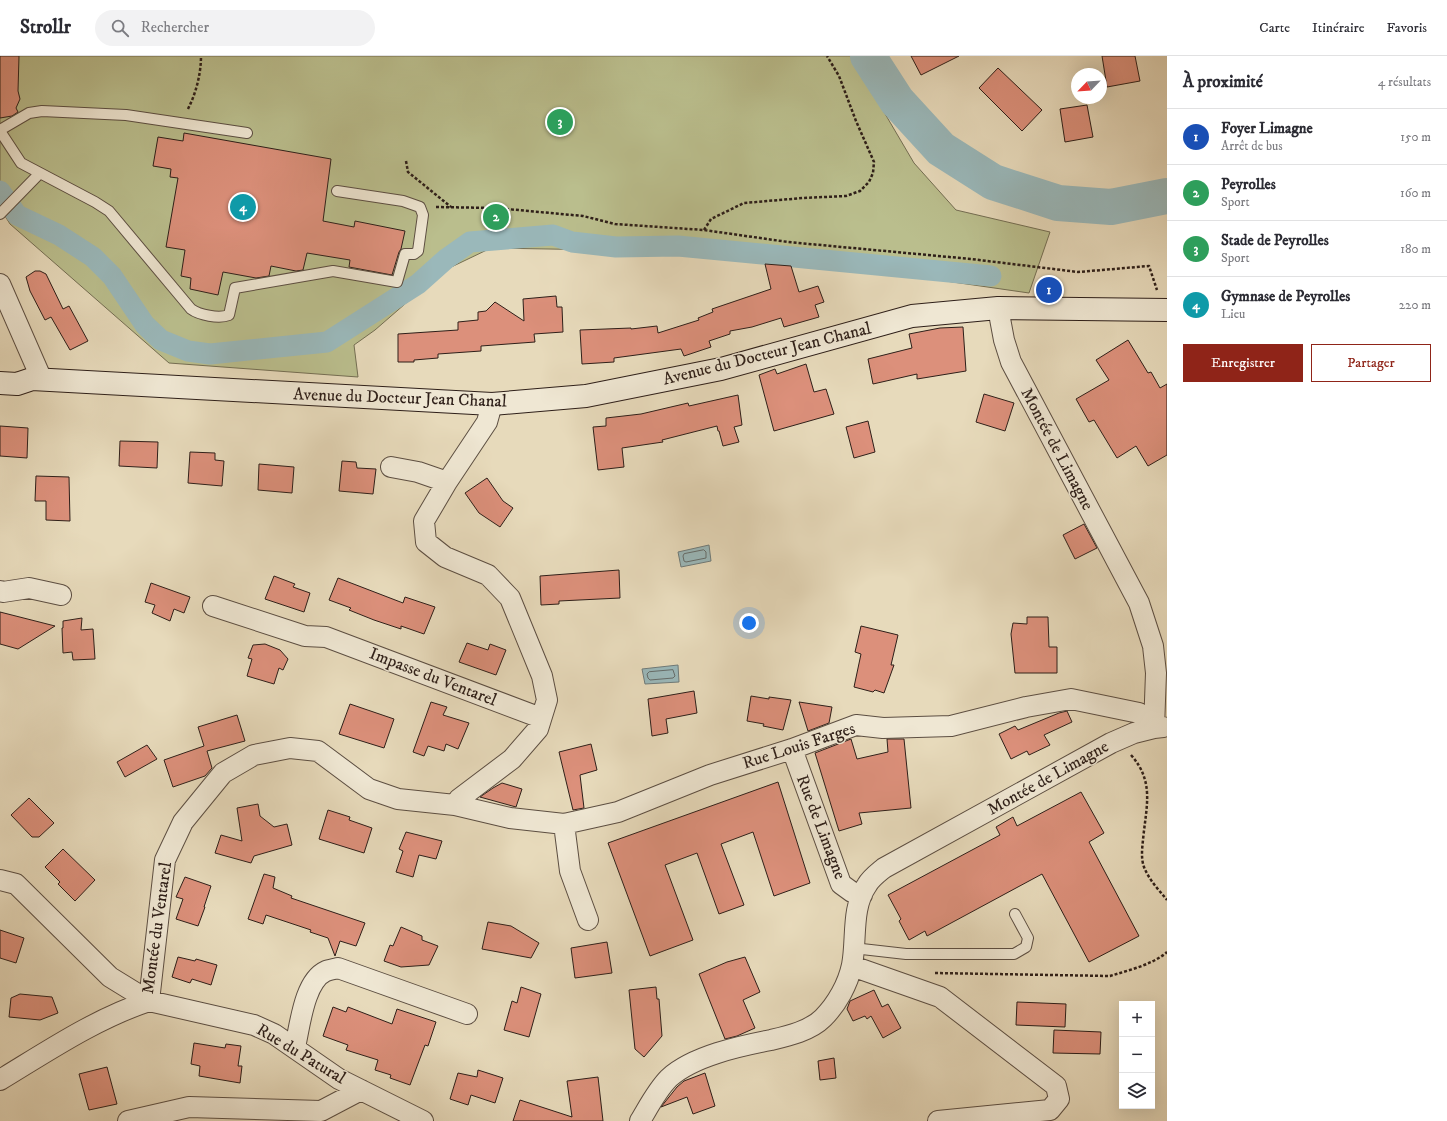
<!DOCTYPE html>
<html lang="fr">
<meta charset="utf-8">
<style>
body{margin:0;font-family:"IM FELL DW Pica",serif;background:#f2f2f3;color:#2b2b33}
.controls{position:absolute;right:12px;bottom:12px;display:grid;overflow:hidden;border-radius:0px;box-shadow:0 4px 16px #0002}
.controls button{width:36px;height:36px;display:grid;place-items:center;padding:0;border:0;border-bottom:1px solid #e1e1e2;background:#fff;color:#2b2b33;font:20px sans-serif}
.compass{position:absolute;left:1071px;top:12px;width:36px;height:36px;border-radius:50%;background:#fff;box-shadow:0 4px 16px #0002;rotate:245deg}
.you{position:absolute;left:749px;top:567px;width:14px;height:14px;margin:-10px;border:3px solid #fff;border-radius:50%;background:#1a73e8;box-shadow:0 0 0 6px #1a73e833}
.badge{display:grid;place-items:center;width:26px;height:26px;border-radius:50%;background:#8f2418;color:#fff;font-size:13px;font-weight:700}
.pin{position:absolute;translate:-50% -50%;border:2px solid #fff;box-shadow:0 1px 4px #0006}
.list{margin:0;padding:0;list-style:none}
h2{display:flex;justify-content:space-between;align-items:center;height:52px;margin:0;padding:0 16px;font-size:17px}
h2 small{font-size:13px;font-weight:400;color:#7c7c81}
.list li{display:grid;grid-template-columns:26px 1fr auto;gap:12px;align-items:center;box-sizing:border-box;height:56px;padding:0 16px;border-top:1px solid #e1e1e2}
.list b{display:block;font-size:15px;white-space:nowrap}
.list p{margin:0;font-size:13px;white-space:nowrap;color:#7c7c81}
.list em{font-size:13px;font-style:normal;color:#7c7c81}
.actions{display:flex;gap:8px;padding:12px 16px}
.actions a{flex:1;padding:9px 0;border:1px solid #8f2418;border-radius:0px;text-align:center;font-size:14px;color:#8f2418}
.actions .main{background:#8f2418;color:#fff}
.icon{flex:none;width:22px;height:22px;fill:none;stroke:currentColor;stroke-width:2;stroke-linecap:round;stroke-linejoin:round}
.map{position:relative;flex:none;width:1167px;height:1065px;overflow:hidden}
header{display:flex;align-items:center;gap:24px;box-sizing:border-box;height:56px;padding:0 20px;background:#fff;border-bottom:1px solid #e1e1e2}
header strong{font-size:19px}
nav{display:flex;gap:22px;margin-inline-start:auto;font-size:14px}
.search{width:280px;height:36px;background:#f2f2f3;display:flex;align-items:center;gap:10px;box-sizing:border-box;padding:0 14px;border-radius:22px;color:#7c7c81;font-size:15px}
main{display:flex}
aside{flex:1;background:#fff}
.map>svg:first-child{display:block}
.green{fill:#babe8d;stroke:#746e53}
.water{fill:#9ab8ba;stroke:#6f7b7a}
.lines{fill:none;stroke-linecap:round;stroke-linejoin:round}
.shore{stroke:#646c6a;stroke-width:1}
.canal{stroke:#9ab8ba;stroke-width:21}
.river{stroke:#9ab8ba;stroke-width:36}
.building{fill:#dc907b;stroke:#2e1f19}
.service-casing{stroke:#5c4e42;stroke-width:12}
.minor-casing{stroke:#5c4e42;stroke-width:22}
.secondary-casing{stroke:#2e1f19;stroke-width:24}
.path{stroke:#2e1f19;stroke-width:2.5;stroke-dasharray:3 2;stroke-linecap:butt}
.service{stroke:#efe7d3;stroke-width:10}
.minor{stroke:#efe7d3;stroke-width:20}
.secondary{stroke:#efe7d3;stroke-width:22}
.labels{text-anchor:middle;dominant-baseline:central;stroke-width:3;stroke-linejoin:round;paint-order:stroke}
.street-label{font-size:17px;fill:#2e1f19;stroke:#efe7d3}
</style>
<header>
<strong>Strollr</strong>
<div class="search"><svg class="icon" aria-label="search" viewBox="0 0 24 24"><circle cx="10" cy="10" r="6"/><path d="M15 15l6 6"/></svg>Rechercher</div>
<nav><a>Carte</a><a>Itinéraire</a><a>Favoris</a></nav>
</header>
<main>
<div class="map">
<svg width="1167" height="1065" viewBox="0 0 1167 1065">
<rect width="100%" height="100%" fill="#e7dabb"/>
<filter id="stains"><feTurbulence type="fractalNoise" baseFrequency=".005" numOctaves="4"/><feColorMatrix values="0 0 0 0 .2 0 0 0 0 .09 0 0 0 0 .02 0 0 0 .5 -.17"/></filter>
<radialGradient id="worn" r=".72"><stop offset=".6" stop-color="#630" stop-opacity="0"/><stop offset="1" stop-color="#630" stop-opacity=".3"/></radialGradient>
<path class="green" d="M 0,0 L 851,0 L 914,107 L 956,154 L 1050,176 L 1029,237 L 904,219 L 662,195 L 491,192 L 443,215 L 375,274 L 354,289 L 358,321 L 169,307 L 10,168 L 0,152 Z"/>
<path class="water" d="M 709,489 L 711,505 L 681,511 L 678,496 Z
M 678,609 L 679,626 L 645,628 L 642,613 Z"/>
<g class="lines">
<path class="shore" d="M 704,494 L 706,496 L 706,502 L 686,506 L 684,505 L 683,500 L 684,498 Z
M 673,614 L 675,620 L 673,622 L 650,624 L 648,622 L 647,618 L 649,616 Z"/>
<path class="canal" d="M 0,135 L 17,159 L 59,179 L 93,201 L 112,220 L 145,269 L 161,284 L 188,295 L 210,298 L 327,286 L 418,228 L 446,203 L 470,186 L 553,179 L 572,186 L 616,191 L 678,190 L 991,220"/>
<path class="river" d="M 868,0 L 897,45 L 941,93 L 993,126 L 1058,147 L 1111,151 L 1167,140"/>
</g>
<path class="building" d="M 0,0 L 19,0 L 18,35 L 20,43 L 16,52 L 18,56 L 12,60 L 0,62 Z
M 911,0 L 959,0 L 921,19 Z
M 1102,0 L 1135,0 L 1140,25 L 1107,31 Z
M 998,12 L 1042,54 L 1022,75 L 979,32 Z
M 1087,49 L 1093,81 L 1065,86 L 1060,53 Z
M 184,77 L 331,103 L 323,165 L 354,171 L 355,165 L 405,175 L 401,193 L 399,196 L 392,219 L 349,211 L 350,204 L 307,197 L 303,214 L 296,215 L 271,210 L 269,220 L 256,222 L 223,216 L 218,239 L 190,233 L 191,222 L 181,220 L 185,194 L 166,191 L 178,122 L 170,121 L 171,113 L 153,110 L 158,81 L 183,85 Z
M 765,208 L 791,210 L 799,236 L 818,230 L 824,246 L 815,249 L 819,261 L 784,271 L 781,262 L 752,271 L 730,275 L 730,278 L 709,285 L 711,291 L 684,300 L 681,293 L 614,302 L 614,306 L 582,308 L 580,274 L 631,272 L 631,273 L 657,270 L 658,277 L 699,264 L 698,262 L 713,256 L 712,253 L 771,233 Z
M 35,215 L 40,215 L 46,218 L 63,253 L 69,250 L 88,285 L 70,294 L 51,261 L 45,264 L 30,235 L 26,221 Z
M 556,240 L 557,251 L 562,251 L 563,276 L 534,278 L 535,286 L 481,290 L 481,295 L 438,298 L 438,302 L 414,304 L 414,306 L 398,306 L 398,278 L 458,274 L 458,266 L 478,264 L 478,256 L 486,255 L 495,246 L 524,265 L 523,243 Z
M 963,271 L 966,315 L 917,323 L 917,318 L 873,328 L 868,303 L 912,292 L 909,278 L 940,272 Z
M 1128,284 L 1148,317 L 1151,316 L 1160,332 L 1167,328 L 1167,399 L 1148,410 L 1136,390 L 1117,402 L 1094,364 L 1089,366 L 1076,343 L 1109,324 L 1096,304 Z
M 806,308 L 814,336 L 826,333 L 834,358 L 774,375 L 759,319 L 775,313 L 777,318 Z
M 984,338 L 1014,347 L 1005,375 L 976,366 Z
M 738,339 L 742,369 L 734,371 L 739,386 L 723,390 L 719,375 L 718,375 L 717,370 L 662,384 L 663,386 L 622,392 L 624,411 L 598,414 L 593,371 L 606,370 L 606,362 L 641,358 L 688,347 L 689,350 Z
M 868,365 L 875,396 L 854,402 L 846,371 Z
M 0,370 L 28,372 L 27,402 L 0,400 Z
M 120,385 L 158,386 L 157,412 L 119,410 Z
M 190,396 L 215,397 L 215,404 L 224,405 L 222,430 L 188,427 Z
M 342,405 L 356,406 L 357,412 L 376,413 L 373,438 L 339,435 Z
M 259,408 L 294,411 L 292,437 L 258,434 Z
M 36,420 L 69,421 L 70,465 L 46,464 L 46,445 L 35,445 Z
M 487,422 L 503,445 L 513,452 L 500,471 L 479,457 L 465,437 Z
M 1084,468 L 1097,492 L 1075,503 L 1063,479 Z
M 619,514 L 620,542 L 559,545 L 559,548 L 541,549 L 540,520 Z
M 274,520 L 295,528 L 293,531 L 310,537 L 304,556 L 265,543 Z
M 338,522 L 403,547 L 405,541 L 435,551 L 424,578 L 401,570 L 401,573 L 374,564 L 349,554 L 351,552 L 329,544 Z
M 151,527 L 190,541 L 184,557 L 174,553 L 170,565 L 152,557 L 155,549 L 145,546 Z
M 0,556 L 55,570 L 18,593 L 0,588 Z
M 1027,561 L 1048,561 L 1049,591 L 1057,591 L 1057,617 L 1015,617 L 1011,578 L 1013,567 L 1027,568 Z
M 82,562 L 81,574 L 93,573 L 95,603 L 73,604 L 72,596 L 63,597 L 62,572 L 63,572 L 63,565 Z
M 861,570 L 898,579 L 891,609 L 894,609 L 884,637 L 875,634 L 873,636 L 854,631 L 861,598 L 855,596 Z
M 467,587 L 488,594 L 490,588 L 506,594 L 496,619 L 459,606 Z
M 265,588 L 280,594 L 288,603 L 283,614 L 279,612 L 274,628 L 247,620 L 252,603 L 248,602 L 253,589 Z
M 694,635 L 697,657 L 666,663 L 668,677 L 652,680 L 648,643 Z
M 751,640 L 769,643 L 769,641 L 791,644 L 783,674 L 763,670 L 764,668 L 747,665 Z
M 431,646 L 447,651 L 443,659 L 469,667 L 458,693 L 446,688 L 444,695 L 428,690 L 424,700 L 413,696 Z
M 799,646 L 832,651 L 829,667 L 808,675 Z
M 350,648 L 394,663 L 384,692 L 339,678 Z
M 1067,655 L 1072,666 L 1044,679 L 1050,689 L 1029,699 L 1027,695 L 1011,703 L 999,678 L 1015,670 L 1018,674 L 1059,657 Z
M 237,659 L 245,685 L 207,695 L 212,712 L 205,720 L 173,731 L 164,704 L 204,690 L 198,671 Z
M 851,683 L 857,703 L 888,696 L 887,683 L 904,683 L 911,752 L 859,757 L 862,768 L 839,775 L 815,697 Z
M 591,688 L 597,714 L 580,719 L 584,752 L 573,754 L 559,696 Z
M 147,689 L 157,703 L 125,721 L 117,706 Z
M 778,726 L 810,827 L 774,840 L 753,776 L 721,788 L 744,849 L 719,858 L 697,797 L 665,809 L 693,884 L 650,900 L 608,787 Z
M 502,727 L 522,733 L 516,751 L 480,741 L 493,732 Z
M 1081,736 L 1104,777 L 1089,786 L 1139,880 L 1089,906 L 1042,818 L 927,880 L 925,875 L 909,884 L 899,865 L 901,863 L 888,839 L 1000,779 L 996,771 L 1013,761 L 1017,770 Z
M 29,742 L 54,767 L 39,781 L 32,781 L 11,759 Z
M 258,748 L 260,760 L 274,771 L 287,768 L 292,789 L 254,800 L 251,807 L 215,797 L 221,779 L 242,785 L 237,752 Z
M 328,754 L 350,761 L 349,764 L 372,772 L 364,797 L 319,783 Z
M 406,776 L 442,785 L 436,803 L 419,799 L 413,821 L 396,816 L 403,795 L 399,793 Z
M 63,793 L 95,824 L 75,845 L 58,828 L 60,826 L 45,811 Z
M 264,818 L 275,821 L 273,832 L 292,840 L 291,842 L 365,867 L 356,890 L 340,885 L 335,900 L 328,882 L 310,876 L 311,874 L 266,859 L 263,868 L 248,863 Z
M 185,821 L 211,830 L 204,851 L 205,851 L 198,870 L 176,863 L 183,843 L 176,841 Z
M 488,866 L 511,870 L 539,887 L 531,902 L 482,893 Z
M 401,871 L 422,880 L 422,884 L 438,890 L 429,909 L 401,911 L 384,905 L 390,889 L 393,890 Z
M 0,874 L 24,882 L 16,907 L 0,902 Z
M 607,886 L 612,917 L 575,922 L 571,892 Z
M 178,901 L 195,905 L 196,903 L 217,909 L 211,929 L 192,923 L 190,927 L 172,921 Z
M 745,901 L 760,936 L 743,944 L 755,972 L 737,980 L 725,983 L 699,918 L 727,906 Z
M 521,931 L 541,938 L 529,981 L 504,974 L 512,945 L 517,947 Z
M 656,931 L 657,943 L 659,943 L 662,980 L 644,1001 L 635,993 L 629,934 Z
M 874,934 L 882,951 L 888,948 L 901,972 L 883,982 L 871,960 L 867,963 L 865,960 L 853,965 L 847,953 L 850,945 Z
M 20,938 L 52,941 L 58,957 L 40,964 L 9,961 L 11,942 Z
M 1017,946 L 1066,948 L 1065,971 L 1016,969 Z
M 333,951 L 346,956 L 348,951 L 392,968 L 397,953 L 436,966 L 428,990 L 425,989 L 410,1029 L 390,1022 L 391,1019 L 375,1014 L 378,1004 L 346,994 L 348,989 L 323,980 Z
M 1054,974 L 1101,976 L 1100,998 L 1053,997 Z
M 194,987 L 225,992 L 226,988 L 241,990 L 238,1010 L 242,1010 L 240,1027 L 199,1020 L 200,1010 L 191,1008 Z
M 834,1002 L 836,1022 L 820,1024 L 818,1005 Z
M 107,1011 L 117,1048 L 89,1054 L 79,1018 Z
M 478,1014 L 503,1022 L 495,1047 L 471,1039 L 468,1049 L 450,1043 L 458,1017 L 477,1021 Z
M 705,1017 L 715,1050 L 693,1058 L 687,1041 L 661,1051 L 677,1031 L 684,1025 Z
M 598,1021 L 603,1065 L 513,1065 L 520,1044 L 572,1061 L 567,1025 Z"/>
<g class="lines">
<g class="service-casing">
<path id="service" d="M 0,74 L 29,57 L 42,55 L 126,59 L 247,77
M 0,75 L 21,107 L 95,146 L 109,155 L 191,253 C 199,259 219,263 229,259 L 235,232 L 333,215 L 397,226 L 405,198 L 414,198 L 418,195 L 423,159 L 420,151 L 403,145 L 337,135
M 0,158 L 40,117
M 853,892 L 906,898 L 1014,898 L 1026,891 L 1028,882 L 1015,858"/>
</g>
<g class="minor-casing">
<path id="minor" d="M 0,228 L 42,324
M 391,411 L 418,416 L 447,426
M 0,535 L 3,536 L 29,532 L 61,539
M 213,550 L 305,580 L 326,581 L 541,662
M 792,693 L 841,828 L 852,836 L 862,839
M 455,749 L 510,762 L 564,768 L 618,756 L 710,719 L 792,693 L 856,669 L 883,672 L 951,670 L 1026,651 L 1071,643 L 1139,657 L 1154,672 L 1163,671
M 564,768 L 570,815 L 588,864
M 0,824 L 16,828 L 110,921 L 149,945 L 254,969 L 274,978 L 339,1023 L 423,1065
M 852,910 L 940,941 L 1056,1030 L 1059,1043 L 1050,1054 L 938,1065
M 295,991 C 300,970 304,925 326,915 C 329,914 334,913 338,912 L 467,958
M 0,1024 C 48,995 95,963 149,945 L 165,804 L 183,766 L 223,717 L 254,699 L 290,692 L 318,695 L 369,733 L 398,743 L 455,749 L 459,743 L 512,703 L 538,673 L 547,644 L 542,620 L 510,542 L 488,519 L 445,501 L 426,486 L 424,465 L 447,426 L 487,366 L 492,348
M 128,1065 L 189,1051 L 321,1055 L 361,1034
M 640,1065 C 649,1050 657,1034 669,1022 C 693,1000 740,990 771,984 C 788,980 810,975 823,962 C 837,948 848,928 852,909 C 857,883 851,852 867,829 C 871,822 878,817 884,812 L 1111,687 L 1134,677 L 1154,672 L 1156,617 L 1153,590 L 1139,547 L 1011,306 L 1004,284 L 998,252"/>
</g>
<g class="secondary-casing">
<path id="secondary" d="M 0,327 L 17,328 L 32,323 L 492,348 L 586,340 L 721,313 L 912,260 L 998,252 L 1167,254"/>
</g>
<path class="path" d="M 188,53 C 196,37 201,18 201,0
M 406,105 L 408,116 L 451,151
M 436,151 L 496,152 L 583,160 L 615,168 L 704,174 L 788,186 L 971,203 L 1078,216 L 1149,210 L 1157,234
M 704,174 L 711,163 L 744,147 L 803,142 L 846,140 L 860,135 L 869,126 L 873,117 L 874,106 L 856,65 L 839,20 L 827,0
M 1131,699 C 1155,726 1146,751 1143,784 C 1142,793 1141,803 1144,811 C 1149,824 1159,834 1167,844
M 935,917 L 1110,920 C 1129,914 1152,909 1167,896"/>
<use href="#service" class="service"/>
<use href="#minor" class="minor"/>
<use href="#secondary" class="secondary"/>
</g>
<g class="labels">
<g class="street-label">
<text transform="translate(767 298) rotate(-14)">Avenue du Docteur Jean Chanal</text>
<text transform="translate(400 342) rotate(2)">Avenue du Docteur Jean Chanal</text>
<text transform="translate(1057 393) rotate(62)">Montée de Limagne</text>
<text transform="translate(433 621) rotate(21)">Impasse du Ventarel</text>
<text transform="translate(799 690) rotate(-18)">Rue Louis Farges</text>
<text transform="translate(1048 722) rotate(-29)">Montée de Limagne</text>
<text transform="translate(821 771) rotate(69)">Rue de Limagne</text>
<text transform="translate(157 872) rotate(-82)">Montée du Ventarel</text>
<text transform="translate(301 998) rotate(31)">Rue du Patural</text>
</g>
</g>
<rect width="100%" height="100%" filter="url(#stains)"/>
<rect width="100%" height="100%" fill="url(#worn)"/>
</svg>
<div class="controls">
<button>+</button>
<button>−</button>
<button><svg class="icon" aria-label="layers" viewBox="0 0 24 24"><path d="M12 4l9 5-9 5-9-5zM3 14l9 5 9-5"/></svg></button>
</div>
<svg class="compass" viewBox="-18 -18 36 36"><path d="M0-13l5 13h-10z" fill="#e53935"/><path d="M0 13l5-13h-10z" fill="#7c7c81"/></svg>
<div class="you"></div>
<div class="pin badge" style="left:1049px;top:234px;background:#1a4fb4">1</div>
<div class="pin badge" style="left:496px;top:161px;background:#2e9e5b">2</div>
<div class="pin badge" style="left:560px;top:66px;background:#2e9e5b">3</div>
<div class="pin badge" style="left:243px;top:151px;background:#0f9aa8">4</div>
</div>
<aside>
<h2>À proximité<small>4 résultats</small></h2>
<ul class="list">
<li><span class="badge" style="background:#1a4fb4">1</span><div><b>Foyer Limagne</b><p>Arrêt de bus</p></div><em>150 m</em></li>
<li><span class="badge" style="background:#2e9e5b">2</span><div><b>Peyrolles</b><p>Sport</p></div><em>160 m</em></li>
<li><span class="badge" style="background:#2e9e5b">3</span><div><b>Stade de Peyrolles</b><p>Sport</p></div><em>180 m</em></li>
<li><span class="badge" style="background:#0f9aa8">4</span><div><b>Gymnase de Peyrolles</b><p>Lieu</p></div><em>220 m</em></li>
</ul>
<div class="actions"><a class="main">Enregistrer</a><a>Partager</a></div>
</aside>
</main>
